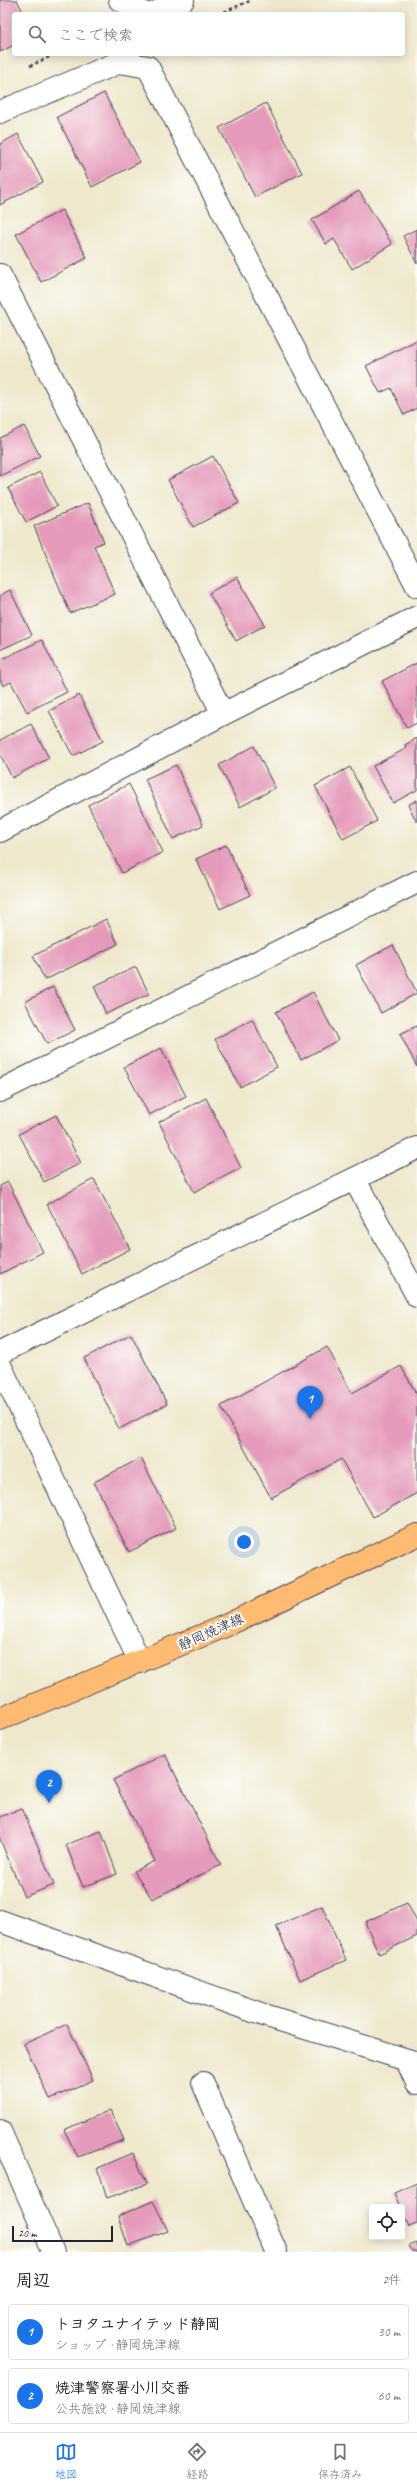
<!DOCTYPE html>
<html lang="ja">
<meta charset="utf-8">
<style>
body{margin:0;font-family:Caveat,"Klee One",sans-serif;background:#f2f2f2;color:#202124}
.controls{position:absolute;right:12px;bottom:12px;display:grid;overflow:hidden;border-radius:4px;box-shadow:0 2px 10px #0003}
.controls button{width:36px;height:36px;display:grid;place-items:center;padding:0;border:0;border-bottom:1px solid #e0e0e0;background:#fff;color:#202124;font:20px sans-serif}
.scale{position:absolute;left:12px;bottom:10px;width:101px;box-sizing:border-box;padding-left:4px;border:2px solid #22223b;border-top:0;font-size:11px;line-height:14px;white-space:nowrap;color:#22223b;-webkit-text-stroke:3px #fdfcf7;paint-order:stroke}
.you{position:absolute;left:244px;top:1542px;width:14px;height:14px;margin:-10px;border:3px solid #fff;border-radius:50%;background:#1a73e8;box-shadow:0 0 0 6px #1a73e833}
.badge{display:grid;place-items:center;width:26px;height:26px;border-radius:50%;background:#1a73e8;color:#fff;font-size:13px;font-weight:700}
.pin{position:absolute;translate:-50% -33px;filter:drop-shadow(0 1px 2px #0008)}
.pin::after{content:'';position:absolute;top:21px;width:14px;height:12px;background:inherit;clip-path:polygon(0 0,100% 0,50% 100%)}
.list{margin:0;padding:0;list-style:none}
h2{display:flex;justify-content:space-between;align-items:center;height:52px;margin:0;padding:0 16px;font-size:17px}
h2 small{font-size:13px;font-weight:400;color:#757577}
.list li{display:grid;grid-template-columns:26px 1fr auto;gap:12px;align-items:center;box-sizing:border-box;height:56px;margin:0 8px 8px;padding:0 8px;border:1px solid #e0e0e0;border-radius:4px}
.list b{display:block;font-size:15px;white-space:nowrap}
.list p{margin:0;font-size:13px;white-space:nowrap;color:#757577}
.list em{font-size:13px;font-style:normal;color:#757577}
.icon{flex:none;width:22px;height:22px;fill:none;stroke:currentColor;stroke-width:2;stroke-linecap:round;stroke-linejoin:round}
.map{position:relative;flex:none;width:417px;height:2252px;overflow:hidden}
.search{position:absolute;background:#fff;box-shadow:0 2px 10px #0003;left:12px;right:12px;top:12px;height:44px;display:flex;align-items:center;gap:10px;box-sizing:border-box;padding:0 14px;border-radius:4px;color:#757577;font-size:15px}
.sheet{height:180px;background:#fff}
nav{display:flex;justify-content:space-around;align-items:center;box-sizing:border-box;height:56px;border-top:1px solid #e0e0e0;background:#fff;font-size:11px;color:#757577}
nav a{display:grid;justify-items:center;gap:2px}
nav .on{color:#1a73e8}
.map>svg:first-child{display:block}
.building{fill:#e59abb}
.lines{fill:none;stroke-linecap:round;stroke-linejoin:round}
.minor-casing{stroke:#414051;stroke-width:24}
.major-casing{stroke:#414051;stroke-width:24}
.path{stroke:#414051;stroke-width:2.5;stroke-dasharray:3 3;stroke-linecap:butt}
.minor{stroke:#fff;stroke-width:22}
.major{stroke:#ffbb71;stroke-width:22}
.labels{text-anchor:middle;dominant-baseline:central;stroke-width:4;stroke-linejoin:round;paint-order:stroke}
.street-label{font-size:14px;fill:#22223b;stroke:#fdfcf7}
</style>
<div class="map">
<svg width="417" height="2252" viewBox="0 0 417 2252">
<rect width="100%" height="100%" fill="#fdfcf7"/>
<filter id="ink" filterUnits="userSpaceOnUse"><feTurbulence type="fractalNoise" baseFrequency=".025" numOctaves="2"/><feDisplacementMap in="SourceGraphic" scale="8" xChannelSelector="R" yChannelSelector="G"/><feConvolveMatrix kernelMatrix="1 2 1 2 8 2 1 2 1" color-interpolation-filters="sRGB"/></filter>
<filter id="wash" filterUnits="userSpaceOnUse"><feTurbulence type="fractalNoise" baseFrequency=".012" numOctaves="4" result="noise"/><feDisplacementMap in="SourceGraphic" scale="16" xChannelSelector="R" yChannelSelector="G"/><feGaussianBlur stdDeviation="0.9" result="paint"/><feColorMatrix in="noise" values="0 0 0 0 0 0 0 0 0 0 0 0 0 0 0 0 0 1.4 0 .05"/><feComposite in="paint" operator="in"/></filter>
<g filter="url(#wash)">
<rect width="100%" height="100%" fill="#efe8cd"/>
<g id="blocks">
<path class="building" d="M 0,0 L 17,0 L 24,14 L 14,14 L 14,45 L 0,52 Z
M 104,93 L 140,162 L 92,187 L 57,117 Z
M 266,103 L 302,173 L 255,197 L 219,128 Z
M 18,134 L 43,182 L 0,205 L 0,144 Z
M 359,191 L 392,244 L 352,269 L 334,239 L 326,244 L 312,220 Z
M 62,210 L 87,258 L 41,282 L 16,234 Z
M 417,229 L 417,264 L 403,236 Z
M 417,340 L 417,408 L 404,415 L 391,388 L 380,393 L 366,366 Z
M 24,426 L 40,456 L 0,476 L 0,438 Z
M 213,456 L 239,503 L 193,527 L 168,480 Z
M 40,472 L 57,506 L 26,522 L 8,488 Z
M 88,503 L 104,542 L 94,546 L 115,594 L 70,613 L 34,526 Z
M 237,577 L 265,625 L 236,641 L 209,593 Z
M 10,590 L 32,635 L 0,650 L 0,595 Z
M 42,640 L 67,692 L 27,712 L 11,682 L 3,686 L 0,679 L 0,660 Z
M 417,663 L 417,723 L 407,728 L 382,681 Z
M 79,695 L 103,741 L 73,756 L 49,711 Z
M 31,724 L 49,758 L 12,778 L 0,754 L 0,740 Z
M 417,738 L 417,790 L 393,803 L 373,766 L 407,748 L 405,745 Z
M 254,746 L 275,788 L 240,807 L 219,765 Z
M 176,765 L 203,825 L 173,839 L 145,779 Z
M 350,767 L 377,821 L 343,839 L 315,786 Z
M 129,784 L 163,852 L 122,873 L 88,805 Z
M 417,800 L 417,822 L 408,805 Z
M 226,845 L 250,895 L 220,909 L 196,859 Z
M 106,919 L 118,944 L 45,980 L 33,956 Z
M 393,945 L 417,993 L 381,1013 L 356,965 Z
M 136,967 L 149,994 L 106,1014 L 94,986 Z
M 53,987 L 75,1030 L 47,1044 L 25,1002 Z
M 313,992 L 338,1040 L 301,1060 L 276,1012 Z
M 252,1019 L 277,1067 L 240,1087 L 215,1039 Z
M 417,1026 L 417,1067 L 400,1034 Z
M 161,1048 L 186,1096 L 149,1115 L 124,1067 Z
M 206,1098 L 241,1168 L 194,1192 L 159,1122 Z
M 56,1115 L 81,1163 L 44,1182 L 19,1134 Z
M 94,1179 L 130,1249 L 82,1274 L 47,1204 Z
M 8,1182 L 43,1252 L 0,1274 L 0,1186 Z
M 131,1334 L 167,1404 L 119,1429 L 84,1358 Z
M 327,1347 L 352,1393 L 401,1366 L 417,1395 L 417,1493 L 373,1517 L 341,1459 L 271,1498 L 221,1406 Z
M 141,1458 L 176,1528 L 129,1552 L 94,1482 Z
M 165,1754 L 221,1865 L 152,1899 L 134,1871 L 155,1861 L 113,1780 Z
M 22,1808 L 54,1885 L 24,1897 L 0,1839 L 0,1817 Z
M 101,1831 L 117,1874 L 83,1887 L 66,1845 Z
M 407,1903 L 417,1922 L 417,1936 L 379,1954 L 365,1922 Z
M 322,1906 L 346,1960 L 300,1980 L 276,1926 Z
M 67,2024 L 93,2080 L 50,2099 L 24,2044 Z
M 110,2110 L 124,2140 L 78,2157 L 64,2130 Z
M 133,2153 L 147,2184 L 107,2198 L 98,2168 Z
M 417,2183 L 417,2224 L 409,2227 L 394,2193 Z
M 153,2201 L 168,2231 L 128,2246 L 118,2216 Z
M 417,2243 L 417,2252 L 412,2252 L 409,2246 Z"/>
</g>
</g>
<g filter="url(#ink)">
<use href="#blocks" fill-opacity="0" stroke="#414051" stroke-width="1"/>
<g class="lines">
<g class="minor-casing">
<path id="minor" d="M 120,0 L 146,14
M 152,14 L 183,0
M 0,112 L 120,62 L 148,67 L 417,586
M 0,275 L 223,714
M 0,831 L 223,714 L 417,617
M 0,1091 L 417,882
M 355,1180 L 417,1296
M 0,1353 L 417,1148
M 0,1365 L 140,1662
M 0,1921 L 264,2015 L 417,2063
M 407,2061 L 417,2083
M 203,2083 L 276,2252
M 0,2131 L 53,2252"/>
</g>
<g class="major-casing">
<path id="major" d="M 0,1719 L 225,1626 L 417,1535"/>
</g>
<path class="path" d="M 219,14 L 252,0
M 30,66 L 56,54"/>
<use href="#minor" class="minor"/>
<use href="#major" class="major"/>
</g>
</g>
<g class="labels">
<g class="street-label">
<text transform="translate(211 1632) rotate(-24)">静岡焼津線</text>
</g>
</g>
</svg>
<div class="controls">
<button><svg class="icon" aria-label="locate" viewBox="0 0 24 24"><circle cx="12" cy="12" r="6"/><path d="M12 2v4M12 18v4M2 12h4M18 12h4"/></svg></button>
</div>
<div class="scale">20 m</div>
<div class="you"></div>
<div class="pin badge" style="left:310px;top:1419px">1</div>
<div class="pin badge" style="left:49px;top:1803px">2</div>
<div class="search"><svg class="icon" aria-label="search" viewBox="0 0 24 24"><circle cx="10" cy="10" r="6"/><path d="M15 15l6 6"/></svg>ここで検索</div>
</div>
<section class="sheet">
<h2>周辺<small>2件</small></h2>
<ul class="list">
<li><span class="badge">1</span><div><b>トヨタユナイテッド静岡</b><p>ショップ · 静岡焼津線</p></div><em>30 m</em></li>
<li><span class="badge">2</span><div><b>焼津警察署小川交番</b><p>公共施設 · 静岡焼津線</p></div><em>60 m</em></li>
</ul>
</section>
<nav>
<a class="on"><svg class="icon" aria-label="map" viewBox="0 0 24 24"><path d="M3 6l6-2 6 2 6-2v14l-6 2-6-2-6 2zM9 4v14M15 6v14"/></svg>地図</a>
<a><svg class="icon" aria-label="directions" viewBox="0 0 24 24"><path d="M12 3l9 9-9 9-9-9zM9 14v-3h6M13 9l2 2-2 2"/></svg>経路</a>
<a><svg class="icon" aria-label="saved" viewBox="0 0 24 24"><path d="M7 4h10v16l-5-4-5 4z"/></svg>保存済み</a>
</nav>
